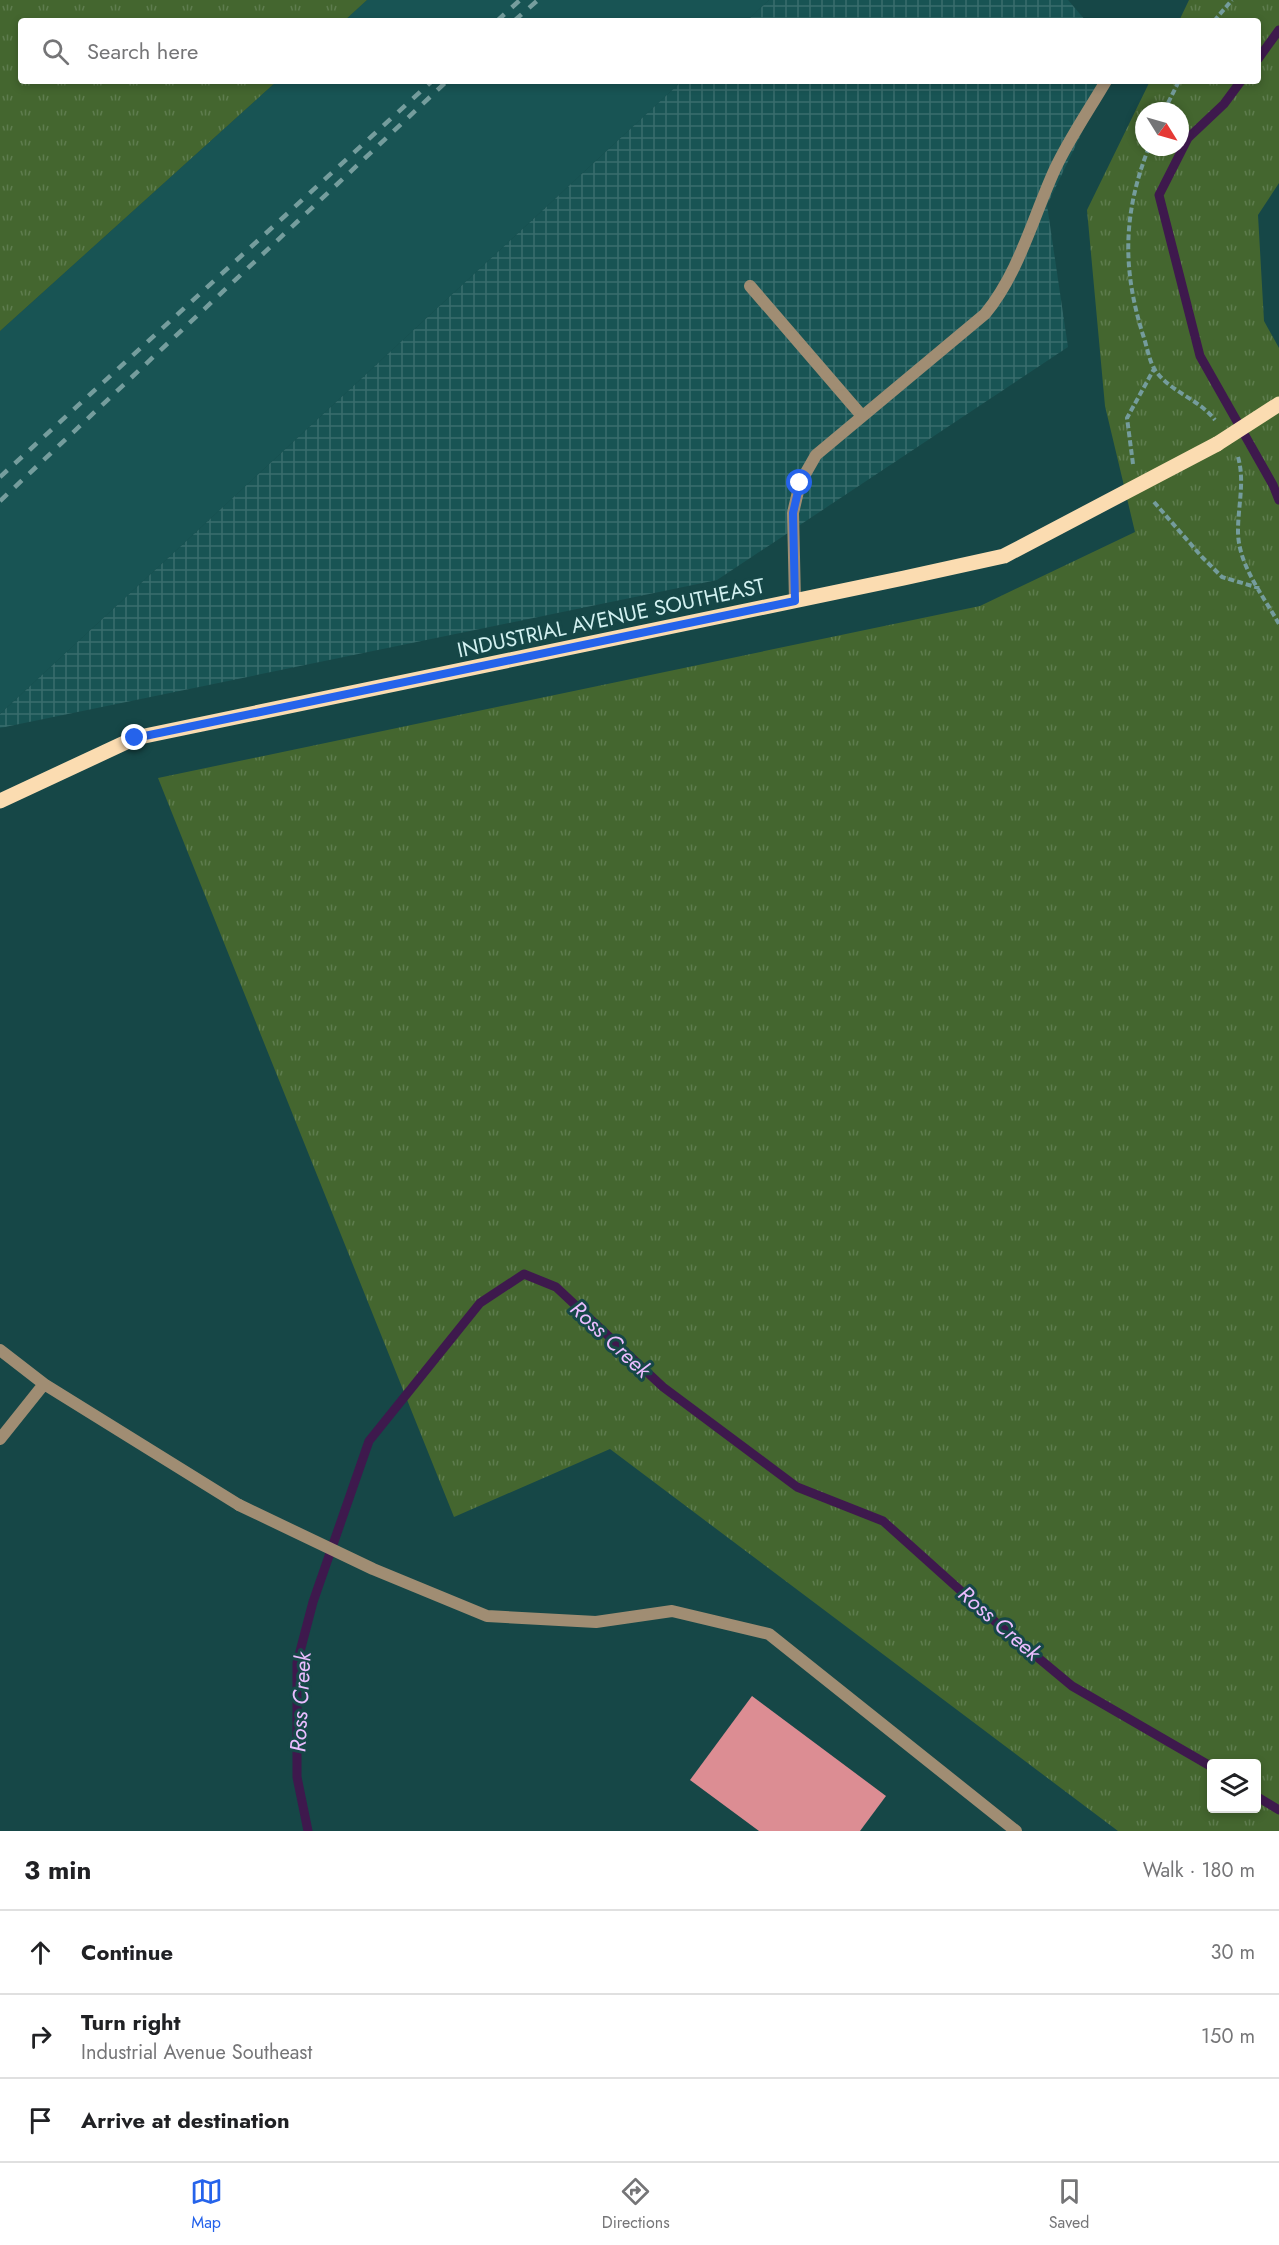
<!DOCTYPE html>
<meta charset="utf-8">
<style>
body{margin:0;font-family:Jost,sans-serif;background:#f2f2f2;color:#202124}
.controls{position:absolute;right:18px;bottom:18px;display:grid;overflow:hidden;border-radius:6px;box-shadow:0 3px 9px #0003}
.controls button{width:54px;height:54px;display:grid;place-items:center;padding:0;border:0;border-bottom:2px solid #e0e0e0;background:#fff;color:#202124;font:30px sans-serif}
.compass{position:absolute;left:1135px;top:102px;width:54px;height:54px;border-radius:50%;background:#fff;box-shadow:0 3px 9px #0003;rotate:127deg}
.stop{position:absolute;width:18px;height:18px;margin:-14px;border:4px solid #2563eb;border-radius:50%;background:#fff}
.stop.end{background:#2563eb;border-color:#fff;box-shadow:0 2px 6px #0008}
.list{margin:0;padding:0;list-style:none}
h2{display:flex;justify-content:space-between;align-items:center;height:78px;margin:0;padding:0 24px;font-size:26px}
h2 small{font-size:20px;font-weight:400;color:#757577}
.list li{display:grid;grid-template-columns:39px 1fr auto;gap:18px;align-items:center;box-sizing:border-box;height:84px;padding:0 24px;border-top:2px solid #e0e0e0}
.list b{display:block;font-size:22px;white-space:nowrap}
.list p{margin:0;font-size:20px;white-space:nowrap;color:#757577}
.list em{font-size:20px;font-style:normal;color:#757577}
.icon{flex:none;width:33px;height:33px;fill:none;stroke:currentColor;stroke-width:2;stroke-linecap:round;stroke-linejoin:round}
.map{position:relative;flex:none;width:1279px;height:1831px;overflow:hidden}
.search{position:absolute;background:#fff;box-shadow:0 3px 9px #0003;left:18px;right:18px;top:18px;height:66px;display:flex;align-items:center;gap:15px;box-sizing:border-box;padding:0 21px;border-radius:6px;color:#757577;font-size:22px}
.sheet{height:330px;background:#fff}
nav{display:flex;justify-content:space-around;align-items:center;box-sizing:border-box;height:84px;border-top:2px solid #e0e0e0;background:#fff;font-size:16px;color:#757577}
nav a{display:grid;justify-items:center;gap:3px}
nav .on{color:#2563eb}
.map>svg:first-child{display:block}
.built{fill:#185454}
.industrial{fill:url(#industrial-grid)}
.grass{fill:url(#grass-tufts);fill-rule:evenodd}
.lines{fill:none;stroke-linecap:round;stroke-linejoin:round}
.stream{stroke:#3e194d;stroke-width:9}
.building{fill:#dc8d93}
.path{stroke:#749c9c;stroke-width:4;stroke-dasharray:6 3;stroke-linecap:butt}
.lane{stroke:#a08d73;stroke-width:12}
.street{stroke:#a08d73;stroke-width:12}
.primary{stroke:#fbdcb1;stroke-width:15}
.rail{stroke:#759d9d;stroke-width:4.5;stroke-dasharray:10 10;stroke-linecap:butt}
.primary-bridge{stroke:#fbdcb1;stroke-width:15}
.route{stroke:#2563eb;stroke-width:8}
.labels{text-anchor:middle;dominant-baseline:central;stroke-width:6;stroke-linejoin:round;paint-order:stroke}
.street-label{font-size:21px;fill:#d2f1f1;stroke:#164747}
.water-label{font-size:22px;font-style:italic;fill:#eabdff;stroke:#164747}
</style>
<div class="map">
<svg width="1279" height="1831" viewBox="0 0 1279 1831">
<defs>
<pattern id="industrial-grid" width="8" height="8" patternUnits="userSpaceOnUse" patternTransform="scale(1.5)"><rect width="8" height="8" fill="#185454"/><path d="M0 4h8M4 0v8" fill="none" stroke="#396d6d"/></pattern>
<pattern id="grass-tufts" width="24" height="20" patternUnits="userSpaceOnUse" patternTransform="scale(1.5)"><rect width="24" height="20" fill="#44662f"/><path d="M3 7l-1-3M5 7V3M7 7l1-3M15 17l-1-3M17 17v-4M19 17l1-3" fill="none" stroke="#5e7c4e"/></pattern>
</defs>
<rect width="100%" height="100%" fill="#164747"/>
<path class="built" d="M 367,0 L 769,0 L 747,21 L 344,21 Z
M 277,81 L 682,81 L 0,714 L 0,331 Z"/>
<path class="industrial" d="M 769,0 L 1068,0 L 1086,21 L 747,21 Z
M 682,81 L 1107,81 L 1047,205 L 1068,347 L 717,580 L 0,728 L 0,714 Z"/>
<path class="grass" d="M 0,0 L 367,0 L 344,21 L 21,21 L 21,81 L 277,81 L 0,331 Z
M 1189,0 L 1279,0 L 1279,183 L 1258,215 L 1264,321 L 1279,348 L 1279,1831 L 1118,1831 L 610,1449 L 454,1517 L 158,778 L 980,606 L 1135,532 L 1105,406 L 1087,210 L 1150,81 L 1258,81 L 1258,21 L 1179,21 ZM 1144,111 L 1180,111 L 1180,147 L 1144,147 ZM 1212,1764 L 1256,1764 L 1256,1808 L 1212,1808 Z"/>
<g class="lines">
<path class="stream" d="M 1258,59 L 1279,30
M 1241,81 L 1224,104 L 1188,138 L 1159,195 L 1200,356 L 1273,485 L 1279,500
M 1256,1796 L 1279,1810
M 308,1831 L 297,1777 L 297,1663 L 313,1602 L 369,1441 L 480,1303 L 524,1274 L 556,1287 L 663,1387 L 797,1487 L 883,1521 L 1000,1626 L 1072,1686 L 1212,1767"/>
</g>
<path class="building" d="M 752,1696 L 886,1796 L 860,1831 L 759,1831 L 690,1780 Z"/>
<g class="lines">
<path class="path" d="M 1214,21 L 1232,0
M 1164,111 L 1179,81
M 1149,147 C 1123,213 1122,268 1143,335 C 1147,346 1149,361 1155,370 C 1170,392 1199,399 1215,420
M 1238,457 C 1245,481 1238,506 1238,531 C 1238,565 1263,595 1279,624
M 1133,464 L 1127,418 L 1154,369
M 1154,502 L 1202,557 L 1222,577 L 1259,588"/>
<path class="lane" d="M 750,286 L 862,416
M 795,601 L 793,513 L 800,483 L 816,455 L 985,314 C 1019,273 1033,217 1055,169 C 1069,139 1089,110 1106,81
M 239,1505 L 373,1569 L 487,1616 L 596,1622 L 672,1611 L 769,1634 L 1016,1831"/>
<path class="street" d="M 0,1350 L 44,1384 L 239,1505
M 0,1439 L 44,1384"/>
<path class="primary" d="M 0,801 L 135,738 L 904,578 L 1004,556 L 1217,444"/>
<path class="rail" d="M 497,21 L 520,0
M 514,21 L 538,0
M 0,477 L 432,81
M 0,501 L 447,81"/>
<path class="primary-bridge" d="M 1217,444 L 1279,404"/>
</g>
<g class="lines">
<path class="route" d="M 135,738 L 795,601 L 793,513 L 800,483"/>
</g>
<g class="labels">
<g class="street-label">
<text transform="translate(611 618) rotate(-12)">INDUSTRIAL AVENUE SOUTHEAST</text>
</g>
<g class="water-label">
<text transform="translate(611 1339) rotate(43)">Ross Creek</text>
<text transform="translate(1000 1623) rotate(41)">Ross Creek</text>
<text transform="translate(300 1702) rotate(-87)">Ross Creek</text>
</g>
</g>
</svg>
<div class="controls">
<button><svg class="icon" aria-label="layers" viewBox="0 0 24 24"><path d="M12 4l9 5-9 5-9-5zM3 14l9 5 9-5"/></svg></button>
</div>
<svg class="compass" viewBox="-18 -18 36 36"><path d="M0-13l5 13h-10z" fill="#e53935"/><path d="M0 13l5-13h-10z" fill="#757577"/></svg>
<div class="stop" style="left:800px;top:483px"></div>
<div class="stop end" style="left:135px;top:738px"></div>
<div class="search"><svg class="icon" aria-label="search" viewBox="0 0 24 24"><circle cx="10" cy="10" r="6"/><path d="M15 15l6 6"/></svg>Search here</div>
</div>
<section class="sheet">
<h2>3 min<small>Walk · 180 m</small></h2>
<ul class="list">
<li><svg class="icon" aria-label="ahead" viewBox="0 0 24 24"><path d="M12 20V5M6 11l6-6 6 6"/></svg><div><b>Continue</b></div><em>30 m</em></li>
<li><svg class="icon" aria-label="right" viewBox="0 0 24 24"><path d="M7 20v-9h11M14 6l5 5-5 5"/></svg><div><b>Turn right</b><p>Industrial Avenue Southeast</p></div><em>150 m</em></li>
<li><svg class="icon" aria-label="arrive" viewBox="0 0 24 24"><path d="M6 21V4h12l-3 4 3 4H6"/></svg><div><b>Arrive at destination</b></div></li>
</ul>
</section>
<nav>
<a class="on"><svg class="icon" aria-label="map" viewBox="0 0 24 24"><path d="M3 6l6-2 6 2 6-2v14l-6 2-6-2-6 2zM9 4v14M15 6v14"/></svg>Map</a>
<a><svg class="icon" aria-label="directions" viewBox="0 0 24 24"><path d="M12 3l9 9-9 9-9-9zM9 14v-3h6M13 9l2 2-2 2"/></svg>Directions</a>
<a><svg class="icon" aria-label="saved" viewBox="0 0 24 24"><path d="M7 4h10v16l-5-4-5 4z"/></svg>Saved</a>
</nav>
